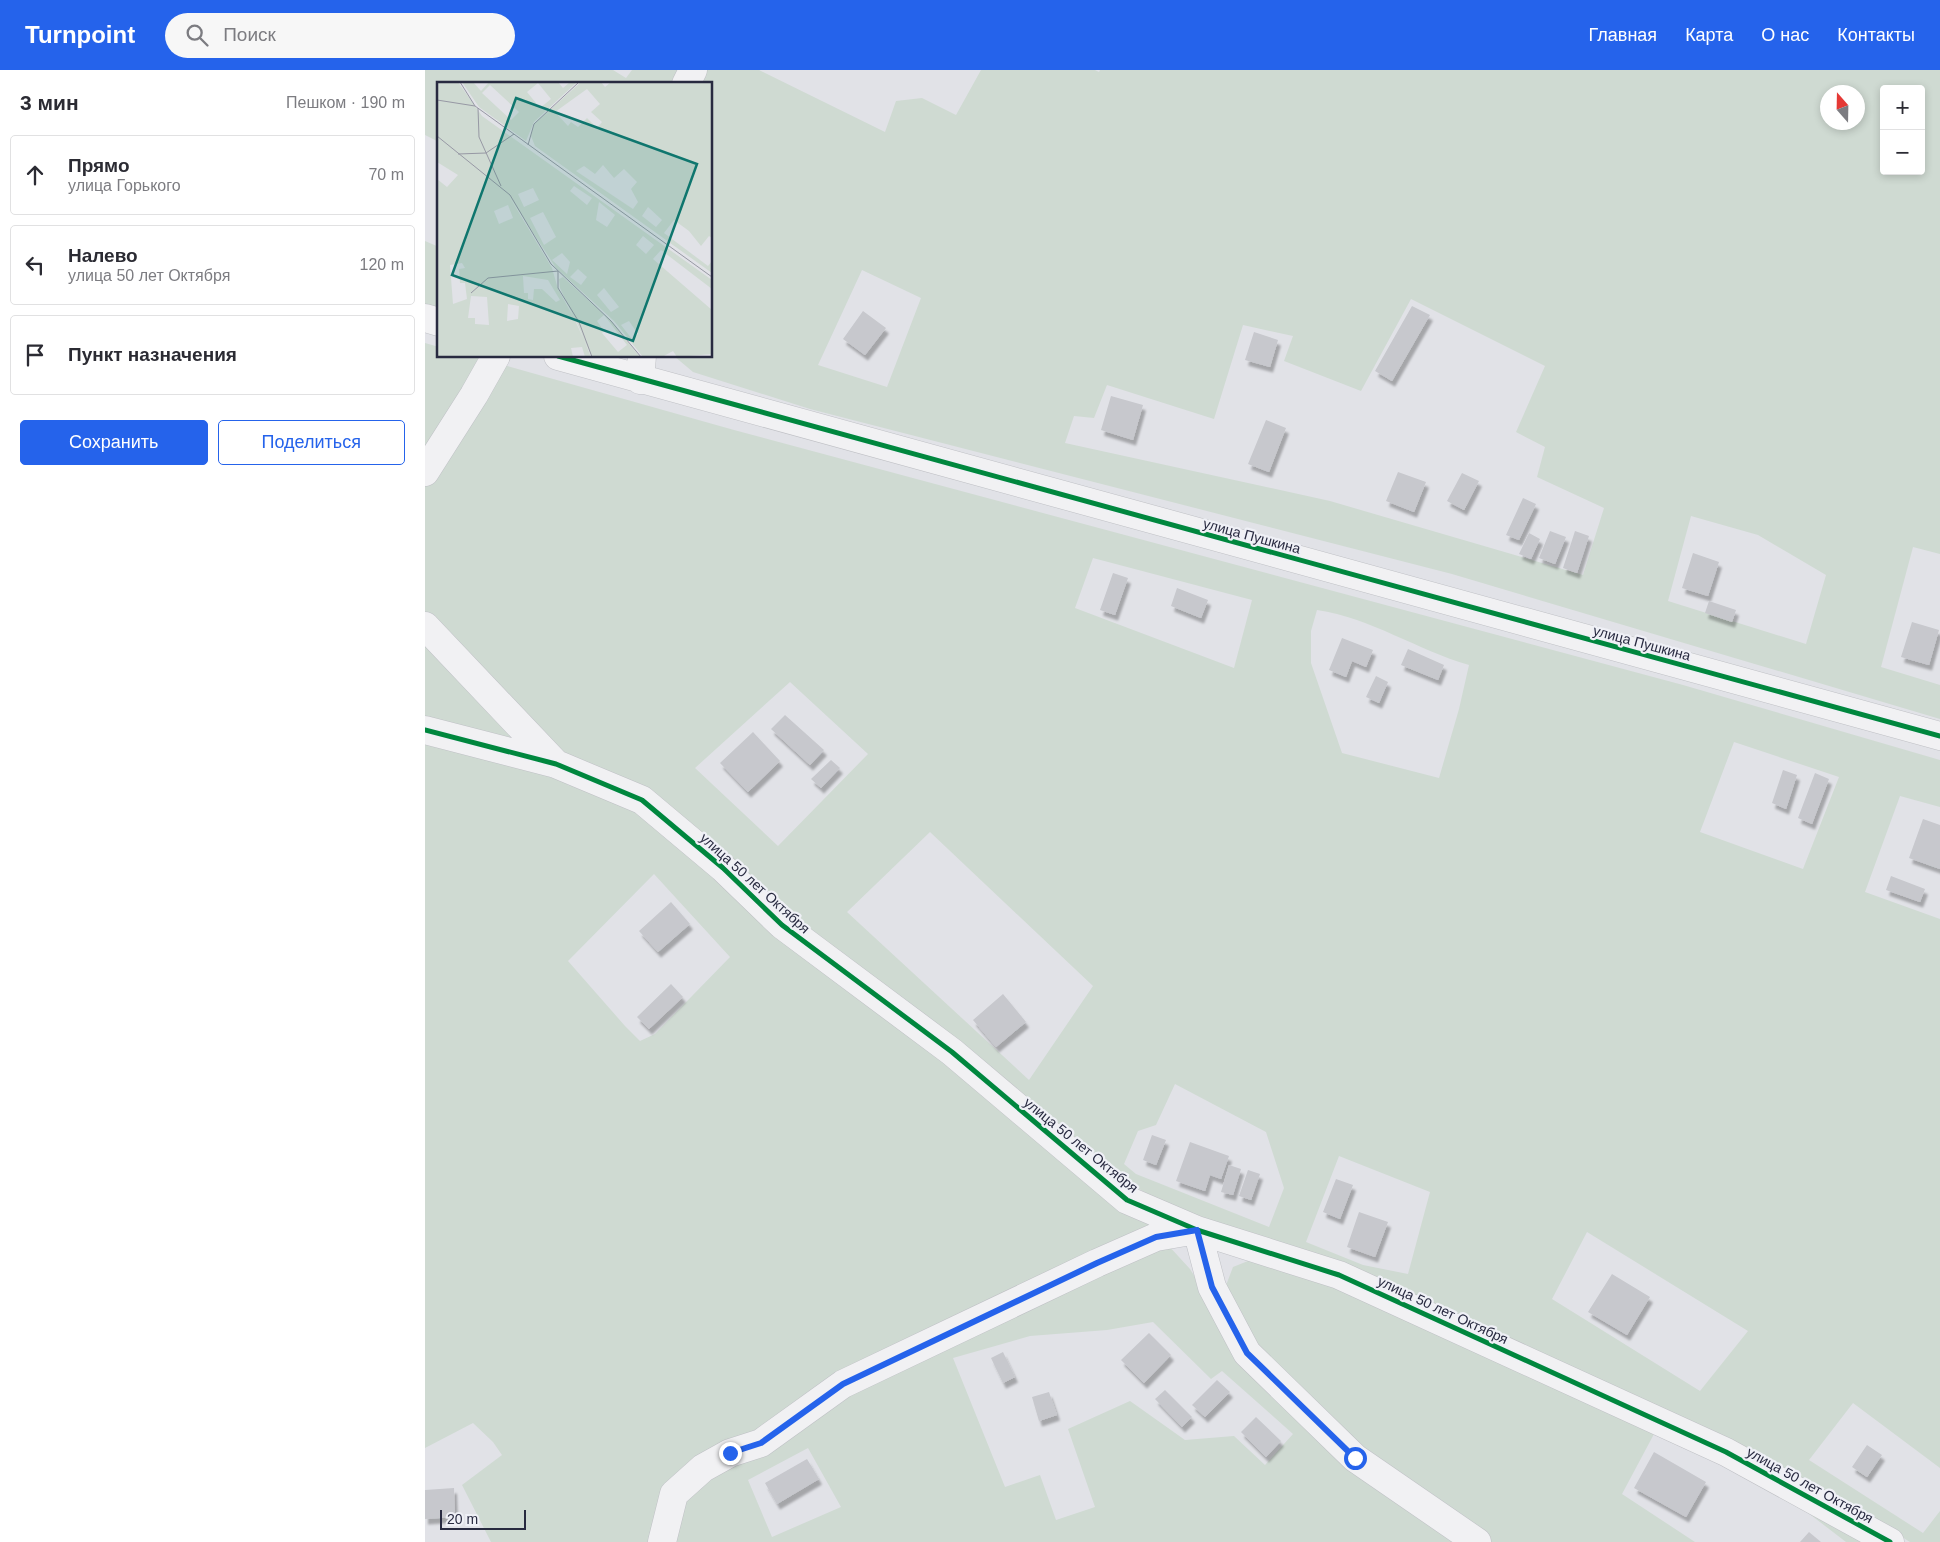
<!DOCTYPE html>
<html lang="ru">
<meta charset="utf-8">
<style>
body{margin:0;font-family:Arial,sans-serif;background:#f7f7f7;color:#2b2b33}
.controls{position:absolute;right:15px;top:15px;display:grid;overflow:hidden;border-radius:5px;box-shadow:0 2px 8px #0003}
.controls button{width:45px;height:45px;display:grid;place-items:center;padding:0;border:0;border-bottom:1px solid #e1e1e2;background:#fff;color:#2b2b33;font:25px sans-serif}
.compass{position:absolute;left:1395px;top:15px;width:45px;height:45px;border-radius:50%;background:#fff;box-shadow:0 2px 8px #0003;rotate:340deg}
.scale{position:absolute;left:15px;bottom:12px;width:86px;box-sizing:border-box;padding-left:5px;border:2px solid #282a40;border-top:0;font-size:14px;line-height:18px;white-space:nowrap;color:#282a40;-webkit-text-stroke:4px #eff0f6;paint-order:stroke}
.stop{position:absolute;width:15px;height:15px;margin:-11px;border:4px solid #2563eb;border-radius:50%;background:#fff}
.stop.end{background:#2563eb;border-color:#fff;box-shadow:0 1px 5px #0008}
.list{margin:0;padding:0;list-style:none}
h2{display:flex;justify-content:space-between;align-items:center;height:65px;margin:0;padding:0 20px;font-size:21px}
h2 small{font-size:16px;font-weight:400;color:#7c7c81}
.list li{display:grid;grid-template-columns:32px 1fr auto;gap:15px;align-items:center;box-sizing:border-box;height:80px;margin:0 10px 10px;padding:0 10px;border:1px solid #e1e1e2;border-radius:5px}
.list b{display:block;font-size:19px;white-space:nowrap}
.list p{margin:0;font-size:16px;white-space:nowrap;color:#7c7c81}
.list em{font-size:16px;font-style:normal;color:#7c7c81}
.actions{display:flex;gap:10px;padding:15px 20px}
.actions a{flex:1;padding:11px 0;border:1px solid #2563eb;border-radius:5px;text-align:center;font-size:18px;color:#2563eb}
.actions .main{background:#2563eb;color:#fff}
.icon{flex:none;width:28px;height:28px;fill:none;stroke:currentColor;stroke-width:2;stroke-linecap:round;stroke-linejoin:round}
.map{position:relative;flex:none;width:1515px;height:1472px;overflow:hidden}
header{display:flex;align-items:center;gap:30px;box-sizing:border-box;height:70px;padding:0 25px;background:#2563eb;color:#fff}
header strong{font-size:24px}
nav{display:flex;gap:28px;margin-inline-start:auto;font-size:18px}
.search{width:350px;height:45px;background:#f7f7f7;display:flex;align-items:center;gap:12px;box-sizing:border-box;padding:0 18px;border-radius:28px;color:#7c7c81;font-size:19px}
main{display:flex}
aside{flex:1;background:#fff}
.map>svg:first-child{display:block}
.green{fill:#cfdad2;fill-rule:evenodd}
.building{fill:#c7c8cd;filter:url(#shadow)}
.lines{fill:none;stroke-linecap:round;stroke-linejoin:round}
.minor-casing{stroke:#bfc0c5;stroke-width:29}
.minor{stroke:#f1f1f3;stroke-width:28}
.cycleway-casing{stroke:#eff0f6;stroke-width:8}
.cycleway{stroke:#00873e;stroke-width:5}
.route{stroke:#2563eb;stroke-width:6}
.labels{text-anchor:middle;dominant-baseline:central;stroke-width:4.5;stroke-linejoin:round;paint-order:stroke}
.street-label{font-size:14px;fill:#282a40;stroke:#eff0f6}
.inset-road{fill:none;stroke:#9798a4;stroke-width:1}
.view{fill:#0f766e;fill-opacity:0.15;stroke:#0f766e;stroke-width:2.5}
.inset-edge{fill:none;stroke:#282a40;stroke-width:2.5}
</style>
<header>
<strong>Turnpoint</strong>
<div class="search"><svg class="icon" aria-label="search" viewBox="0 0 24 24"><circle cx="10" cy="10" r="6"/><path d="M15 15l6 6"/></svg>Поиск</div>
<nav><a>Главная</a><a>Карта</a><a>О нас</a><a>Контакты</a></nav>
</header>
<main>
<aside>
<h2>3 мин<small>Пешком · 190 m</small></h2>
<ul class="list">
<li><svg class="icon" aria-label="ahead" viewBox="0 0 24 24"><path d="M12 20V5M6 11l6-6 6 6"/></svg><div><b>Прямо</b><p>улица Горького</p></div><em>70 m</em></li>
<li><svg class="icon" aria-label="left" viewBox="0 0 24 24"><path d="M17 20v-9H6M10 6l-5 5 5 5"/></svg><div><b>Налево</b><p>улица 50 лет Октября</p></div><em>120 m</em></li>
<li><svg class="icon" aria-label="arrive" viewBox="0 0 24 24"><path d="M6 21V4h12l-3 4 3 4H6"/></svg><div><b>Пункт назначения</b></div></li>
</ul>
<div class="actions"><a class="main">Сохранить</a><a>Поделиться</a></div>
</aside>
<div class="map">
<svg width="1515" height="1472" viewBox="0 0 1515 1472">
<defs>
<filter id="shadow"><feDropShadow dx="3" dy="5.5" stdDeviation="1" flood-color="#0004"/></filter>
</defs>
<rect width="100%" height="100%" fill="#e1e2e7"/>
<path class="green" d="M 0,0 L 188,0 L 201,8 L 207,0 L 255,0 L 248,14 L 14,14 L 14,72 L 0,65 Z
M 277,0 L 334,0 L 460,62 L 471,31 L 497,28 L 531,45 L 556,0 L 670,0 L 674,2 L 675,0 L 1515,0 L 1515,484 L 1488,477 L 1456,597 L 1515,615 L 1515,649 L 1027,504 L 385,339 L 268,302 L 249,286 L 286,286 L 286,14 L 270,14 ZM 1459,19 L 1496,19 L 1496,101 L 1459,101 ZM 1402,22 L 1432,22 L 1432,52 L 1402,52 ZM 437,200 L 496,228 L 462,317 L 393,295 ZM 986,229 L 1120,296 L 1091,362 L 1120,377 L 1112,407 L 1179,438 L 1158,505 L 905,431 L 640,373 L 649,346 L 669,348 L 682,315 L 789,349 L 818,255 L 868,266 L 859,291 L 936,321 ZM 1266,446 L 1333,465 L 1401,505 L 1381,574 L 1243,531 Z
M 0,171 L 14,177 L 14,239 L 0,235 Z
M 0,273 L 14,277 L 14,286 L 47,286 L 309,360 L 1258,615 L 1515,690 L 1515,737 L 1475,726 L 1440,822 L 1515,849 L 1515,1398 L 1428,1333 L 1384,1390 L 1498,1463 L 1515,1441 L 1515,1472 L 1485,1472 L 1430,1438 L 756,1145 L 695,1107 L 388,863 L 285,773 L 157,696 L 142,715 L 164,718 L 215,739 L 721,1151 L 765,1199 L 823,1293 L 1034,1472 L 66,1472 L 37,1415 L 77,1385 L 68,1372 L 48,1353 L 0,1378 ZM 668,488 L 827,530 L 809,598 L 650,538 ZM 892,540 C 946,548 992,580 1044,595 L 1034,639 L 1014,708 L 917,683 L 886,593 L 886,561 ZM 365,612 L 443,684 L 353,776 L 270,698 ZM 1309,672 L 1414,707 L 1378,799 L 1275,762 ZM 505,762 L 668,916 L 604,1010 L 422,842 ZM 229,804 L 305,887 L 230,964 L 215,971 L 200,956 L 143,891 ZM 750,1014 L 841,1062 L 859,1118 L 844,1157 L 711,1104 L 699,1094 L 713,1061 L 731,1055 ZM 914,1086 L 1005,1122 L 983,1204 L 938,1195 L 881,1172 ZM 1162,1162 L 1323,1261 L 1275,1321 L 1127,1229 ZM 728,1252 L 786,1309 L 797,1301 L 868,1364 L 840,1395 L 809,1366 L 760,1370 L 705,1331 L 643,1359 L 670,1437 L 631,1450 L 615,1405 L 580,1417 L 528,1288 L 605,1266 L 682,1260 ZM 383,1378 L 416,1437 L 347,1467 L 323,1410 Z
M 828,1189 L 920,1220 L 1244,1365 L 1452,1472 L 1421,1472 L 1378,1439 L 1292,1392 L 1229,1364 L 1197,1424 L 1270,1472 L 1059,1472 L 940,1386 L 833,1280 L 800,1218 L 808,1197 Z"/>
<path class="building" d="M 987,236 L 1005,245 L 967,311 L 950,301 Z
M 438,241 L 461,258 L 440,285 L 418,269 Z
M 829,262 L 853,270 L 845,297 L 820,290 Z
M 686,326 L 718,335 L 708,370 L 676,360 Z
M 841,350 L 861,358 L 844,402 L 823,394 Z
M 973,402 L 1001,412 L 989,442 L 961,431 Z
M 1037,403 L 1054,411 L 1039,440 L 1022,431 Z
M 1098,428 L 1111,434 L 1094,470 L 1081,465 Z
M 1125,461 L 1141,467 L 1130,494 L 1114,488 Z
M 1150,461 L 1164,466 L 1152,503 L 1138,498 Z
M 1104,463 L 1115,469 L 1106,489 L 1094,484 Z
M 1268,483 L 1294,492 L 1283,526 L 1257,518 Z
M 688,503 L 703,508 L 690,545 L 675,540 Z
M 752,518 L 783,530 L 776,548 L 746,536 Z
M 1284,531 L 1311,540 L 1307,552 L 1280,543 Z
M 1487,552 L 1514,560 L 1504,595 L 1476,587 Z
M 917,568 L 948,580 L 941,597 L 927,591 L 921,607 L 904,600 Z
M 983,579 L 1019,595 L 1013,610 L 976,595 Z
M 951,606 L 963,612 L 954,633 L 941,627 Z
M 360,645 L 399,680 L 385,695 L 346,659 Z
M 328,662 L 355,691 L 323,722 L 295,693 Z
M 406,690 L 415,698 L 396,718 L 386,709 Z
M 1358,700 L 1372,705 L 1361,739 L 1347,733 Z
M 1390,703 L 1404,709 L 1387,754 L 1373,748 Z
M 1498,749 L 1515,755 L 1515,799 L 1484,788 Z
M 1466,806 L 1500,819 L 1495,832 L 1461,820 Z
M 246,832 L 265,854 L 233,882 L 214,861 Z
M 246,914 L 258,927 L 224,959 L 212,947 Z
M 578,924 L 601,952 L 571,977 L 548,950 Z
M 727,1065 L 741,1070 L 731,1095 L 718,1090 Z
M 765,1072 L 804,1086 L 796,1109 L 785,1105 L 780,1121 L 751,1111 Z
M 804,1095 L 816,1099 L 808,1125 L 796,1122 Z
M 823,1100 L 835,1104 L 826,1130 L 814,1126 Z
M 911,1109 L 928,1115 L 915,1149 L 898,1142 Z
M 934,1142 L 963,1152 L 950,1187 L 922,1177 Z
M 1187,1204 L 1225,1227 L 1202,1265 L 1163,1242 Z
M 724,1263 L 746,1285 L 719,1313 L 696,1290 Z
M 578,1282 L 590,1307 L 578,1313 L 566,1288 Z
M 792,1310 L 805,1322 L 780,1347 L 767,1335 Z
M 740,1320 L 767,1347 L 757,1357 L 730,1329 Z
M 624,1322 L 632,1345 L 614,1351 L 607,1327 Z
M 831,1347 L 856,1371 L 841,1387 L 816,1362 Z
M 1442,1375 L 1457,1385 L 1442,1407 L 1427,1397 Z
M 1229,1382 L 1281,1412 L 1261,1447 L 1209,1418 Z
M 382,1389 L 394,1409 L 352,1434 L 340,1413 Z
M 29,1418 L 30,1447 L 0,1449 L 0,1420 Z
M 1384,1462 L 1396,1472 L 1375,1472 Z"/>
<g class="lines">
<g class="minor-casing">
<path id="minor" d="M 261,14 L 268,0
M 0,248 L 14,252
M 133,286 L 1515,666
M 215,310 L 217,286
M 0,402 L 49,325 L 71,286
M 0,556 L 131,694
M 0,660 L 131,694 L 217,730 L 298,798 L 357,855 L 527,982 L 702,1130 L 772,1160 L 914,1205 L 1301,1382 L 1465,1472
M 237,1472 L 249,1424 L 278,1398 L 305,1383 L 336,1373 L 418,1314 L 672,1193 L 731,1167 L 772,1160 L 787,1217 L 822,1283 L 930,1388 L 1052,1472"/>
</g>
<use href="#minor" class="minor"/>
<g class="cycleway-casing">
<path id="cycleway" d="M 133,286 L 1515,666
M 0,660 L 131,694 L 217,730 L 298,798 L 357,855 L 527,982 L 702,1130 L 772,1160 L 914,1205 L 1301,1382 L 1465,1472"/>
</g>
<use href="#cycleway" class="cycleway"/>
</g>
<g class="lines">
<path class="route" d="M 305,1383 L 336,1373 L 418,1314 L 672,1193 L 731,1167 L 772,1160 L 787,1217 L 822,1283 L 930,1388"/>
</g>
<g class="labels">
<g class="street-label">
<text transform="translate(827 466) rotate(15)">улица Пушкина</text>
<text transform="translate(1217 573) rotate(15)">улица Пушкина</text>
<text transform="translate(330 813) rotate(42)">улица 50 лет Октября</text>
<text transform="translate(656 1075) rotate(39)">улица 50 лет Октября</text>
<text transform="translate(1018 1240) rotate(25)">улица 50 лет Октября</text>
<text transform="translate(1385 1415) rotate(29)">улица 50 лет Октября</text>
</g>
</g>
<g transform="translate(12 12)">
<rect width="275" height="275" fill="#e1e2e7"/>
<path d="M 0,0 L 21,0 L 45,34 L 275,198 L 275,207 L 224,168 L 216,177 L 275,228 L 275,272 L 240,275 L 236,269 L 225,275 L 206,275 L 177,239 L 119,186 L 72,114 L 115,186 L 121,207 L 141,243 L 154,275 L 148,275 L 145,265 L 134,266 L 136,275 L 0,275 L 0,97 L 10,105 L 21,93 L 0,80 ZM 137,104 L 155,116 L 150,123 L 133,109 ZM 96,106 L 102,118 L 87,125 L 81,112 ZM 162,120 L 178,133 L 170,145 L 159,138 ZM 71,123 L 76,136 L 62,142 L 57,129 ZM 106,130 L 119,155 L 107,163 L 93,136 ZM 206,154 L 217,163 L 209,172 L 199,163 ZM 125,171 L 133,180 L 130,192 L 115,178 ZM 25,181 L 28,186 L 22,187 L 23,201 L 28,201 L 30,217 L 16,222 L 13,183 ZM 141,187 L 150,195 L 144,203 L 133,195 ZM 86,194 L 111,198 L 123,218 L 119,220 L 105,207 L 97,207 L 96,218 L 91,217 L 91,211 L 87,211 ZM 167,206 L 182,225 L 174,230 L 160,213 ZM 34,214 L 50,215 L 52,243 L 38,242 L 38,236 L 31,236 ZM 71,222 L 82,224 L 81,237 L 70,239 ZM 192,239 L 201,252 L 195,257 L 184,243 ZM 25,0 L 36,0 L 44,9 L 52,0 L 121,0 L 126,6 L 133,0 L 140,0 L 97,40 L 89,59 L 42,25 ZM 101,1 L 114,17 L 103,26 L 90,10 ZM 53,3 L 82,30 L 74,38 L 45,11 ZM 144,0 L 164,0 L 168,5 L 174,0 L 275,0 L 275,156 L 272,154 L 264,164 L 252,149 L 237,138 L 227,151 L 271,184 L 275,179 L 275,191 L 98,64 L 94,54 L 97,42 ZM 150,7 L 163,22 L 154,30 L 165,40 L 160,46 L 150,36 L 141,45 L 134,40 L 131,44 L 118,30 ZM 166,83 L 177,96 L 187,87 L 200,100 L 194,107 L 201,120 L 196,127 L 139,89 L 147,84 L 158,92 ZM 211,125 L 225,138 L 219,145 L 205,134 ZM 126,195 L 175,240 L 203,275 L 155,275 L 123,206 L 122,197 ZM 167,233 L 190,263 L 181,270 L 165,251 L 167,249 L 160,239 Z" fill="#cfdad2" fill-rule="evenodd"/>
<path class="inset-road" d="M 23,0 L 38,24 L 275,195M 0,18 L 38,24M 41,26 L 42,55 L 64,104M 0,54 L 73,113 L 114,182 L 174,239 L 204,275M 91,63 L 97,42 L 142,0M 21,72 L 49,71 L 77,52M 34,211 L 51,196 L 121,189 L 121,206 L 142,240 L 155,275"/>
<path class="view" d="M 79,16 L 260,82 L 196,259 L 15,193 Z"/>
<rect width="275" height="275" class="inset-edge"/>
</g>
</svg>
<div class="controls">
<button>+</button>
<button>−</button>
</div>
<svg class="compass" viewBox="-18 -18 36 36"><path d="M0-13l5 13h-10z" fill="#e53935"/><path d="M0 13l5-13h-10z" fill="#7c7c81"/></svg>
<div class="scale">20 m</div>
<div class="stop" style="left:930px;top:1388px"></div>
<div class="stop end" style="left:305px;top:1383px"></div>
</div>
</main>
